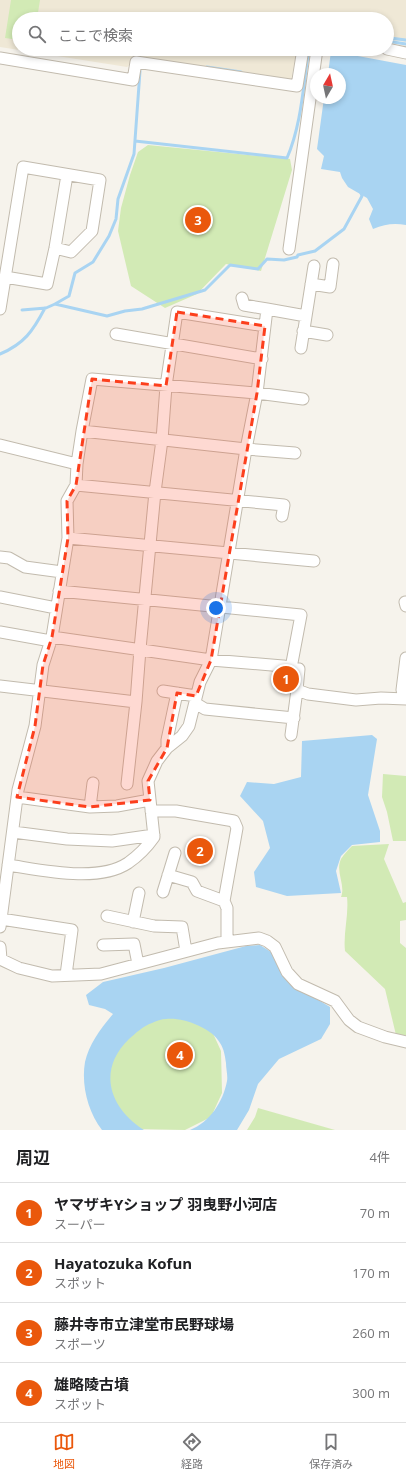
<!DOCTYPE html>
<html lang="ja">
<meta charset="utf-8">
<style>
body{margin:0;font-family:"Open Sans","Noto Sans JP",sans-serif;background:#f6f6f6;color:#202124}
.compass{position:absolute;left:310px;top:68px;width:36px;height:36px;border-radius:50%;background:#fff;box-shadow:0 2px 6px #0003;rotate:9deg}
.you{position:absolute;left:216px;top:608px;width:14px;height:14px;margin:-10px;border:3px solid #fff;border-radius:50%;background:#1a73e8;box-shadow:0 0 0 6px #1a73e833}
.badge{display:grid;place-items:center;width:26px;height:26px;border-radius:50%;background:#ea580c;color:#fff;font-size:13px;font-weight:700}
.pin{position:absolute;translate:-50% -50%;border:2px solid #fff;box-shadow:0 1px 4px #0006}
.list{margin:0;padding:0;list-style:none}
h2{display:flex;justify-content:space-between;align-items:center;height:52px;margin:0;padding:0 16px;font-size:17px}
h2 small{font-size:13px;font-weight:400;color:#757577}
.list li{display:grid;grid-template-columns:26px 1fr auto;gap:12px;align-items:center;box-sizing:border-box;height:60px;padding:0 16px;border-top:1px solid #e0e0e0}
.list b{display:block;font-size:15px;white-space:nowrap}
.list p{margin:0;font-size:13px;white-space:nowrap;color:#757577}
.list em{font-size:13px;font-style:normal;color:#757577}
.icon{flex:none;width:22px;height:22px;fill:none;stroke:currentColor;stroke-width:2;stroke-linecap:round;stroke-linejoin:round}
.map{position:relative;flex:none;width:406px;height:1130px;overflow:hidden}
.search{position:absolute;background:#fff;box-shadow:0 2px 6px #0003;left:12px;right:12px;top:12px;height:44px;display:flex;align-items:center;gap:10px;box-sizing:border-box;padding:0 14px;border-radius:22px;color:#757577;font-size:15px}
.sheet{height:292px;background:#fff}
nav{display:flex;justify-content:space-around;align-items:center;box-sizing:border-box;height:56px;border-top:1px solid #e0e0e0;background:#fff;font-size:11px;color:#757577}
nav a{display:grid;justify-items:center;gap:2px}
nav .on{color:#ea580c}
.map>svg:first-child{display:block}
.education{fill:#efe8d6}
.green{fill:#d2eab5}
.water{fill:#a9d4f2}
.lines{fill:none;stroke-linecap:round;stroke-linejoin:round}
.stream{stroke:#a9d4f2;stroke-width:3}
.street-casing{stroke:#c2bbae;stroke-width:13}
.street{stroke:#fff;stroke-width:11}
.marked{fill:#fc3f1d;fill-opacity:0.2;stroke:#fc3f1d;stroke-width:3;stroke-dasharray:8 5;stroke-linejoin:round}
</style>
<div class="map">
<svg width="406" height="1130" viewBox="0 0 406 1130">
<rect width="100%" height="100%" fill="#f6f3ec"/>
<path class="education" d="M 0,0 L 406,0 L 406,42 L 387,39 L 387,19 L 19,19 L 19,49 L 297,49 L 291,81 L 140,57 L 127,67 L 0,47 Z"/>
<path class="green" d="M 11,0 L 40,0 L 37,19 L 19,19 L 19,40 L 5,38 Z
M 148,145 L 290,159 L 292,170 L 261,271 L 226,264 L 197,294 L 165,308 L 131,286 L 118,231 L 121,208 L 130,175 L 138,152 Z
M 383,774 L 406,776 L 406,841 L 393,841 L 387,812 L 382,797 Z
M 389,844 L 384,859 L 403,903 L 406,902 L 406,920 L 400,921 L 400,943 L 406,948 L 406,1035 L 396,1035 L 385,989 L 345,951 C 343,933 349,915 347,897 L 341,897 C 346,885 335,872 341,859 C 344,854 348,850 352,846 Z
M 171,1013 L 211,1029 L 221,1051 L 222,1093 L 211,1117 L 185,1130 L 136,1129 L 111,1098 L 106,1069 L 138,1022 Z
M 258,1108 L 335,1130 L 247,1130 L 255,1117 Z"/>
<path class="water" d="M 331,51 L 406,65 L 406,225 C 394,223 385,224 373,229 L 369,219 L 373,209 L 367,198 L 348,187 L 342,178 L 340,172 L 321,169 L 324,156 L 317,149 L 324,98 L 340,98 L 340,74 L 328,74 Z
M 372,735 L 377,739 L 368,795 L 380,831 L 380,842 L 352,845 L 341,856 L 336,871 L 341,893 L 287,896 L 256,887 L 254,872 L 270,848 L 263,821 L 240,796 L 247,782 L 274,784 L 301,777 L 302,741 Z
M 260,945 L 271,952 L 287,981 L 330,1007 L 330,1024 L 321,1039 L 279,1059 L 258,1084 L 249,1110 L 237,1130 L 190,1130 C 210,1122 223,1102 227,1081 C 228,1076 226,1069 226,1063 C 225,1056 224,1049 220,1043 C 212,1028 183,1017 166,1019 C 162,1019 156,1021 152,1023 C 143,1026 136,1033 129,1039 C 97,1070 109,1108 144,1130 L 102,1130 C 88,1112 81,1085 85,1062 C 89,1044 101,1028 113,1014 L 105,1009 L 89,1005 L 86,995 L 103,982 L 164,968 L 246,946 Z"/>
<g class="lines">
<path class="stream" d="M 387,41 L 406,44
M 389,42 L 390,38 L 406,40
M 207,67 L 241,72
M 135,141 L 287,158 C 302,123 303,85 309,49
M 55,304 L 69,296 L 75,273 L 93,262 L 109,236 L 116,219 L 118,199 L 134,154 L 140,71
M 22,310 L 46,308 L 55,304 L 107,316 L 125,311 L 142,309 L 205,290 L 230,265 L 258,269 L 267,259 L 284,260 L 297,257 L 298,255 L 315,251 L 344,229 L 362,196 L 361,193
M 0,354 C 24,344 33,331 45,308"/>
<g class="street-casing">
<path id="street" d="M 387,49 L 406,53
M 0,58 L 133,80 L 136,62 L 297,86 L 303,49
M 289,249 L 317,49
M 5,277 L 47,284 L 55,248 L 67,175
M 311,284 L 330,287 L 333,264
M 242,298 L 244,305 L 267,309 L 257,393 L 246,449 L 295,453
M 0,309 L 23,167 L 100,180 L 92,231 L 71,252 L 55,248
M 267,309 L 306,316
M 303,331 L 327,335
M 116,334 L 262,359
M 301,348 L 314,266
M 82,431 L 92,379 L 257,393 L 303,399
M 0,445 L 77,464
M 76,485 L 284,505 L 282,516
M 68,538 L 314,561
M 0,557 L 9,558 L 25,567 L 62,572
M 59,591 L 301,615 L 291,668
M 0,597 L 56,608
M 405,602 L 406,606
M 0,632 L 51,641
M 52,637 L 211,660 L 283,666 L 299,669 L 297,690 L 308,694 L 356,700 L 381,698 L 406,699
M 406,658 L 402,690 L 406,693
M 0,686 L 136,702
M 163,691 L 196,696
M 195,703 L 205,709 L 294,718
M 291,735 L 297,690
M 167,748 L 167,740 L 177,693
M 127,784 L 136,702 L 140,649 L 155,492 L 162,440 L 166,386 L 177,312 L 265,326
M 17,797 L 90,807 L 117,806 L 150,800
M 90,807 L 93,783
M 151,811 L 176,811 L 234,821 L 237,828 L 224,901 L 227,908 L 227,942
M 13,832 L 67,839 L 112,841 L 154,835
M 168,875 L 192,882 L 197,891 L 224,901
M 163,892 L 175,853
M 107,916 L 154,926 L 182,927 L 186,951
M 1,919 L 72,930 L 66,975
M 133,922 L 139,893
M 0,927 L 18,790 L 35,726 L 43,665 L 52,637 L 68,538 L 67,501 L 76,485 L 77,464 L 82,431 L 246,449 L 211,660 L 200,682 L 189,726 L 182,736 L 167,748 L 157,761 L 148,781 L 154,837 C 147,847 138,856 128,863 C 98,883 42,870 8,865
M 103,945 L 134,944 L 138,964
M 0,947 L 1,959
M 0,959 L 19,968 L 52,976 L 101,974 L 218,943 L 259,938 L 267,941 L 275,947 L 287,972 L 298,984 L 335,1001 L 349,1020 L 358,1027 L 385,1037 L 406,1042"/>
</g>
<use href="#street" class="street"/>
</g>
<path class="marked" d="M 177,312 L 265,326 L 257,393 L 211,660 L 196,696 L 177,693 L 167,748 L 148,781 L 150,800 L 90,807 L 17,797 L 35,726 L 43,665 L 52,637 L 68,538 L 67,501 L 76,485 L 92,379 L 166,386 Z"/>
</svg>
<svg class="compass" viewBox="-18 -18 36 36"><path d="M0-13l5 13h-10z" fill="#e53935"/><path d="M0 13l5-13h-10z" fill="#757577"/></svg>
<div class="you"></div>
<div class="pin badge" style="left:286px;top:679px">1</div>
<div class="pin badge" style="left:200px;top:851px">2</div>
<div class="pin badge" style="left:198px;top:220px">3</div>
<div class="pin badge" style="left:180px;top:1055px">4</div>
<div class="search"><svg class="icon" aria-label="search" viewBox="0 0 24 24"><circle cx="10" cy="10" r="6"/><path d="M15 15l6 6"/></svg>ここで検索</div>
</div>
<section class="sheet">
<h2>周辺<small>4件</small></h2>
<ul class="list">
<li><span class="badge">1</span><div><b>ヤマザキYショップ 羽曳野小河店</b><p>スーパー</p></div><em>70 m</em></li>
<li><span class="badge">2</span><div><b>Hayatozuka Kofun</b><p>スポット</p></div><em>170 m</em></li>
<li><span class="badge">3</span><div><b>藤井寺市立津堂市民野球場</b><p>スポーツ</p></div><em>260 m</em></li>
<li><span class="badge">4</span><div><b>雄略陵古墳</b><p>スポット</p></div><em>300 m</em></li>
</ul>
</section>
<nav>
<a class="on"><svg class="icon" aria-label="map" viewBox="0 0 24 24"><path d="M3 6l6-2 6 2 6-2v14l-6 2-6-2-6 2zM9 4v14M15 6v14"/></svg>地図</a>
<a><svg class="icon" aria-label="directions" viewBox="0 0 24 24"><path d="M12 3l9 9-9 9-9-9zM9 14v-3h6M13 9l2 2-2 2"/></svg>経路</a>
<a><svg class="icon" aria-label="saved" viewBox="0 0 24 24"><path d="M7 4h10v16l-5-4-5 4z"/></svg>保存済み</a>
</nav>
